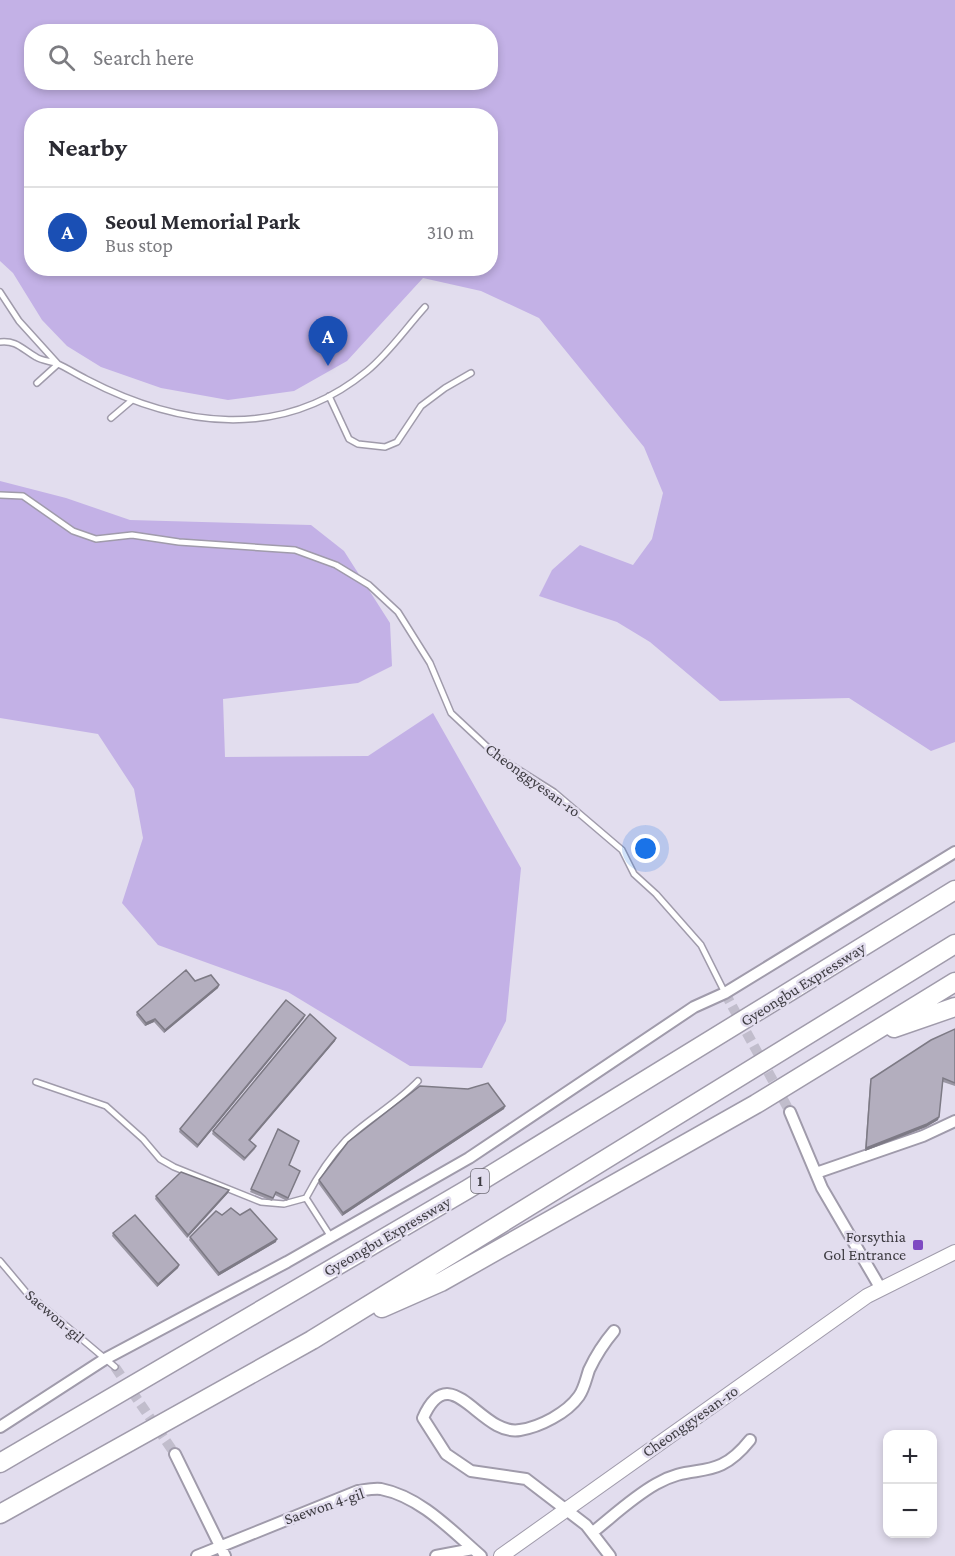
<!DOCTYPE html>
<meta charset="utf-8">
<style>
body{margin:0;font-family:"Crimson Pro",serif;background:#f7f7f7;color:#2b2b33}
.controls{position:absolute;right:18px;bottom:18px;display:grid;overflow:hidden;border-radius:12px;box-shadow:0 3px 9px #0003}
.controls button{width:54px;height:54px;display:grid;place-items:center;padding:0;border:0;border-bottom:2px solid #e1e1e2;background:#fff;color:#2b2b33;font:30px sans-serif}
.you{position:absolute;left:646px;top:849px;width:21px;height:21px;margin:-15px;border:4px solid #fff;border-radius:50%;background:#1a73e8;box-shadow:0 0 0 9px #1a73e833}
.badge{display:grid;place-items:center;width:39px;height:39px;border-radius:50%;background:#7e4ac2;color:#fff;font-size:20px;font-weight:700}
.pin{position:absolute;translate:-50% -50px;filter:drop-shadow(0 2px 3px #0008)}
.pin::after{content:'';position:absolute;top:32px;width:21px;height:18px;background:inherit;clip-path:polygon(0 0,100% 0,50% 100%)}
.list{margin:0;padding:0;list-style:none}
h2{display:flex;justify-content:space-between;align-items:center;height:78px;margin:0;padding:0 24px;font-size:26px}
h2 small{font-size:20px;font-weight:400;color:#7c7c81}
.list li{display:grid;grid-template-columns:39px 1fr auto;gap:18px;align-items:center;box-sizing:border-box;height:90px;padding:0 24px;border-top:2px solid #e1e1e2}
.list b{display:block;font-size:22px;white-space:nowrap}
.list p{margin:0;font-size:20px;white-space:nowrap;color:#7c7c81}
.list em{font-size:20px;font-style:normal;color:#7c7c81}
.icon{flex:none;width:33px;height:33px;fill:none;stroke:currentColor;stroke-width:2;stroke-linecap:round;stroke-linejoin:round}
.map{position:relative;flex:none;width:955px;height:1556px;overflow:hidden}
.search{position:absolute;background:#fff;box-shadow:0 3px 9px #0003;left:24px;top:24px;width:474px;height:66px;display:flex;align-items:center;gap:15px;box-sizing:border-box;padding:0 21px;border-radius:24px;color:#7c7c81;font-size:22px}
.panel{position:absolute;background:#fff;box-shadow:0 3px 9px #0003;left:24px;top:108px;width:474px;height:168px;border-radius:24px}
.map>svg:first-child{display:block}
.green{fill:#c3b1e6;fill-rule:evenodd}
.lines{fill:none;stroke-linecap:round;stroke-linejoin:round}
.minor-tunnel{stroke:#c1bdcc;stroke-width:10;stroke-dasharray:10 5;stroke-linecap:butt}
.service-casing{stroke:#a09bab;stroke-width:8}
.minor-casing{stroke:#a09bab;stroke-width:14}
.secondary-casing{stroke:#a09bab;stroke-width:16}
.motorway-casing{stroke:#a09bab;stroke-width:21}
.service{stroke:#fff;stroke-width:5}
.minor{stroke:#fff;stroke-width:10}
.secondary{stroke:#fff;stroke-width:14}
.motorway{stroke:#fff;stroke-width:18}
.wall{fill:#9a96a3}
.shaded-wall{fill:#7d7a85}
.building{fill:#b3aebe;stroke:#7d7a85;stroke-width:1.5}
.poi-dot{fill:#7e4ac2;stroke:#e2ddee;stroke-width:2}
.labels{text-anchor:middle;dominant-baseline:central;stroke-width:5;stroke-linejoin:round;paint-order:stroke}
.shield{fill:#e2ddee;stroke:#6f6c76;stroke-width:1.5}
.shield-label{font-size:15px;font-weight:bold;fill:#3e3c42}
.street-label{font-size:16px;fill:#3e3c42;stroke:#e2ddee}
.poi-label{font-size:16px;fill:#3e3c42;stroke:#e2ddee;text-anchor:end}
</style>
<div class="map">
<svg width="955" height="1556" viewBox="0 0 955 1556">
<rect width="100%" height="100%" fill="#e2ddee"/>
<path class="green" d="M 0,0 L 955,0 L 955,742 L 931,751 L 849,698 L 720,701 L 650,642 L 617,622 L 539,596 L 552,570 L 580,545 L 633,565 L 652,539 L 663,493 L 644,447 L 539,318 L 481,291 L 423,278 L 347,361 L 294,391 L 228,400 L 161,388 L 101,367 L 67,346 L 42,320 L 13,273 L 0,261 ZM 32,32 L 490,32 L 490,82 L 32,82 ZM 32,116 L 490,116 L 490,268 L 32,268 Z
M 0,481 L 66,498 L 130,520 L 311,525 L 344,551 L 390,623 L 392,666 L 358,683 L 223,699 L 225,757 L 368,756 L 433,713 L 521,868 L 506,1021 L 482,1068 L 410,1066 L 288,992 L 158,945 L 122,903 L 143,838 L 134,789 L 98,734 L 0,718 Z"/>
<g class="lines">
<path class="minor-tunnel" d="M 725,993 L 790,1112
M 115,1367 L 175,1454"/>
<g class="service-casing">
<path id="service" d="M 0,292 L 19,321 L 57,363
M 0,342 C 17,340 23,350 36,357 C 42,361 51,361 58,364 C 67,368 76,374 86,379 C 178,427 281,442 367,371 C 389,353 406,328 425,307
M 37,383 L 58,364
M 329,396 L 349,439 L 358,444 L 385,447 L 397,442 L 421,406 L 445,388 L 471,373
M 111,418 L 131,401
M 0,495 L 23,496 L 73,531 L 96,539 L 132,535 L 179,542 L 295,550 L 336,565 L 369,585 L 398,612 L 430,663 L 451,713 L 497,756 L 554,792 L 622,850 L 634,874 L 656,894 L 701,945 L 725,993
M 36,1082 L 106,1106 L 143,1139 L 160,1159 L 174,1167 L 261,1202 L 284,1204 L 306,1198 L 331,1237
M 306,1198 C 317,1177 329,1158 346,1140 C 368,1119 396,1104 418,1081
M 0,1261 L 26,1292 L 115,1367"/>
</g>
<g class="minor-casing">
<path id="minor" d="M 790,1112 L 822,1188 L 881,1289
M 816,1173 L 923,1136 L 955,1121
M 0,1427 L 105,1359 L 287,1262 L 469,1158 L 694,1007 L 725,993 L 955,852
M 175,1454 L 225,1556
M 593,1532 C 613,1516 633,1497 656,1484 C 695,1461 715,1484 750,1440
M 197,1556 L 358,1491 C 365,1490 374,1488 381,1489 C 421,1497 452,1531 481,1556
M 436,1556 L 473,1549
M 610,1556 L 586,1525 L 526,1479 L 471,1471 L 446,1454 L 423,1418 C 451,1355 480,1437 520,1430 C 540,1427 567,1413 579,1396 C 584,1389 586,1379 589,1370 C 596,1355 603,1344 614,1331"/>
</g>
<g class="secondary-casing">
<path id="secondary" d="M 501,1556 L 867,1296 L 955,1252"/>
</g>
<g class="motorway-casing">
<path id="motorway" d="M 894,1028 L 955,1007
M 382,1308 L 441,1282 L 756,1104 L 955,982
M 0,1463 L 468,1189 L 955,890
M 0,1514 L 312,1340 L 955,944"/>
</g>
<use href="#service" class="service"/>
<use href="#minor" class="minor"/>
<use href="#secondary" class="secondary"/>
<use href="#motorway" class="motorway"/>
</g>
<path class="wall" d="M 195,981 L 219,985 L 218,988 L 164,1033 L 154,1022 L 145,1026 L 136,1015 L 137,1012 Z
M 304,1018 L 197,1148 L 179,1132 L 180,1129 Z
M 955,1029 L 955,1086 L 943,1082 L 938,1120 L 926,1127 L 865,1151 L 870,1082 L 871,1079 Z
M 336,1038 L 335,1041 L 250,1141 L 256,1146 L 255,1149 L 244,1161 L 212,1134 L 213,1131 Z
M 505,1106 L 504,1109 L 342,1216 L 318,1183 L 319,1180 Z
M 278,1129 L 290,1165 L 300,1171 L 287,1201 L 275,1195 L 272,1201 L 250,1192 Z
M 229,1190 L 228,1193 L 187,1238 L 155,1199 L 156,1196 Z
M 222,1215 L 276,1242 L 218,1276 L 189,1240 L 190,1237 Z
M 113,1233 L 179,1265 L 178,1268 L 157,1287 L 112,1236 Z"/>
<path class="shaded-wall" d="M 219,985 L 218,988 L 164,1033 L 165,1030 Z
M 305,1015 L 304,1018 L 197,1148 L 198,1145 Z
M 155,1019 L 154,1022 L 145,1026 L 146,1023 Z
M 336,1038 L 335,1041 L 248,1143 L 249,1140 Z
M 505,1106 L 504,1109 L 342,1216 L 343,1213 Z
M 939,1117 L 938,1120 L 926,1127 L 865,1151 L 866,1148 Z
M 229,1190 L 228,1193 L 187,1238 L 188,1235 Z
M 277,1239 L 276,1242 L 218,1276 L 219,1273 Z
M 179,1265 L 178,1268 L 157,1287 L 158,1284 Z"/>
<path class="building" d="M 186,970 L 195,981 L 211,975 L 219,985 L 165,1030 L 155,1019 L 146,1023 L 137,1012 Z
M 286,1000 L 305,1015 L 198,1145 L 180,1129 Z
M 310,1014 L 336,1038 L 249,1140 L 256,1146 L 245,1158 L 213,1131 Z
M 955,1029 L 955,1083 L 943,1078 L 939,1117 L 927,1124 L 866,1148 L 871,1079 L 931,1040 Z
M 488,1083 L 505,1106 L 343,1213 L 319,1180 L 348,1142 L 420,1086 L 468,1089 Z
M 278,1129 L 299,1141 L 289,1165 L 300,1171 L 288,1198 L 276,1192 L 273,1198 L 251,1189 Z
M 181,1172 L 229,1190 L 188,1235 L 156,1196 Z
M 231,1208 L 240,1215 L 250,1209 L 277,1239 L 219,1273 L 190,1237 L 216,1211 L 222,1215 Z
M 135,1215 L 179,1265 L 158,1284 L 113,1233 Z"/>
<rect class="poi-dot" x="912" y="1239" width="12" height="12" rx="3"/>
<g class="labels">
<rect class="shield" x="471" y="1169" width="18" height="24" rx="4.5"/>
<g class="shield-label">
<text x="480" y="1181">1</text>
</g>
<g class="street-label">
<text transform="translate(533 780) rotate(36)">Cheonggyesan-ro</text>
<text transform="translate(803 984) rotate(-32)">Gyeongbu Expressway</text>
<text transform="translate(387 1236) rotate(-30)">Gyeongbu Expressway</text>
<text transform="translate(55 1316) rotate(41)">Saewon-gil</text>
<text transform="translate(690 1421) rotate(-35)">Cheonggyesan-ro</text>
<text transform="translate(324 1506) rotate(-19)">Saewon 4-gil</text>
</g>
<g class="poi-label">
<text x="906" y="1236">Forsythia<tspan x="906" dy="18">Gol Entrance</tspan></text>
</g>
</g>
</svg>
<div class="controls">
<button>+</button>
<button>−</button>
</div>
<div class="you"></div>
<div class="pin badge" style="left:328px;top:366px;background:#1a4fb4">A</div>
<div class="search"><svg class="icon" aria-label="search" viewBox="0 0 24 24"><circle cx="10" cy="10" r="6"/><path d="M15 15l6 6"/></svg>Search here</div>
<section class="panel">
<h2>Nearby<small></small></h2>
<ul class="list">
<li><span class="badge" style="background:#1a4fb4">A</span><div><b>Seoul Memorial Park</b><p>Bus stop</p></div><em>310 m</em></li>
</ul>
</section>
</div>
